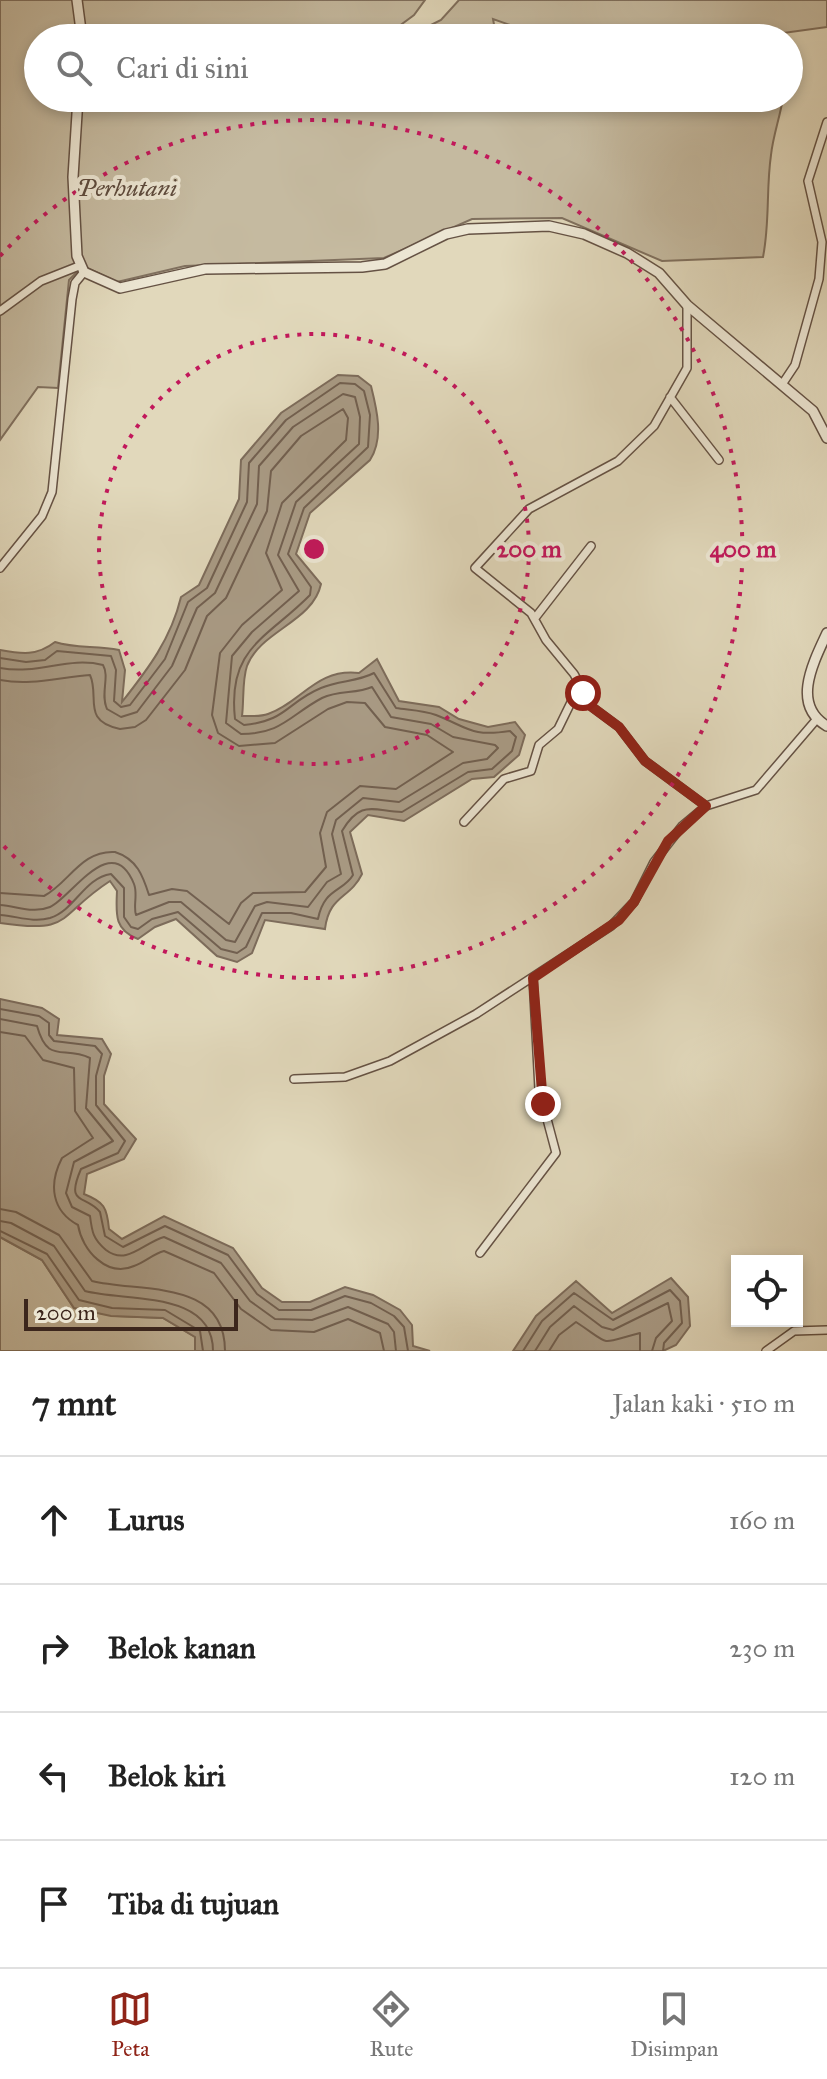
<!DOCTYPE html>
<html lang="id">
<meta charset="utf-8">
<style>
body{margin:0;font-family:"IM FELL Great Primer",serif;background:#f6f6f6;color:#222}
.controls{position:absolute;right:24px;bottom:24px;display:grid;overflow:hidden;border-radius:0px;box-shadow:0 4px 12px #0003}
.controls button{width:72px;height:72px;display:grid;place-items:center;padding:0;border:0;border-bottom:2px solid #e0e0e0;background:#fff;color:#222;font:40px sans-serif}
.scale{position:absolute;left:24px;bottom:20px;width:214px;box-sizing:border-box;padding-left:8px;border:4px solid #3c261c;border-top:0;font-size:22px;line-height:28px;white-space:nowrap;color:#3c261c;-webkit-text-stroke:6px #ece6d3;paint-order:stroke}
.stop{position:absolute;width:24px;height:24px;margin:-18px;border:6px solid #8f2418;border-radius:50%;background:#fff}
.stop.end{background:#8f2418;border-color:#fff;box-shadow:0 2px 8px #0008}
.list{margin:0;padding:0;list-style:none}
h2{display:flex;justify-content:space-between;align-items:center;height:104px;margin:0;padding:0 32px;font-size:34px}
h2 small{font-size:26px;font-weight:400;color:#767676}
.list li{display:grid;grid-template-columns:52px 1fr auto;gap:24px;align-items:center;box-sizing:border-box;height:128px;padding:0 32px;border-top:2px solid #e0e0e0}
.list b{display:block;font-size:30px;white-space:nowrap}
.list em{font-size:26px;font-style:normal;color:#767676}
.icon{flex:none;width:44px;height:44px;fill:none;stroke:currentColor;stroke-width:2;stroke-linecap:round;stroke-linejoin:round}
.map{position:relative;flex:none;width:827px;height:1351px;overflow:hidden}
.search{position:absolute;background:#fff;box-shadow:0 4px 12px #0003;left:24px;right:24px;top:24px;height:88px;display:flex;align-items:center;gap:20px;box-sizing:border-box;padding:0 28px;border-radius:44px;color:#767676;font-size:30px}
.sheet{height:616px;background:#fff}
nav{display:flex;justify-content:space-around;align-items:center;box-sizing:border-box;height:112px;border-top:2px solid #e0e0e0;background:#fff;font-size:22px;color:#767676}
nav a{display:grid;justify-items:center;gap:4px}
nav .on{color:#8f2418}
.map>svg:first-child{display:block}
.green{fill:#c5baa0;stroke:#80705e;stroke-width:2}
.water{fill:#a99b85;stroke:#7d6c5b;stroke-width:2}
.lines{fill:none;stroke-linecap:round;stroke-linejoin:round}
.shore{stroke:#726050;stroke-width:2}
.minor-casing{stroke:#655244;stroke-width:10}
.tertiary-casing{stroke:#655244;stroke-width:12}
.minor{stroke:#ece6d3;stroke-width:7}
.tertiary{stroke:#ece6d3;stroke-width:9}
.route{stroke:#8f2418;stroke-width:10}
.ring{fill:none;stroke:#c2185b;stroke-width:4;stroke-dasharray:4 8}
.labels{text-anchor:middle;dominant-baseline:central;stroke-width:8;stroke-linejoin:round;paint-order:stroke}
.park-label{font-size:24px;font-style:italic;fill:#5e4b3d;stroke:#ece6d3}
.centre{fill:#c2185b;stroke:#ece6d3;stroke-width:4}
.ring-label{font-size:24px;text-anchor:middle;font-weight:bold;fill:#c2185b;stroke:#ece6d3;stroke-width:8;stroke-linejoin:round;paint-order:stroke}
</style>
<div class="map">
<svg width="827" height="1351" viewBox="0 0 827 1351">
<rect width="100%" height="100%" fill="#e1d8bb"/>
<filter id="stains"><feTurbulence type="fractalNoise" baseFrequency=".0025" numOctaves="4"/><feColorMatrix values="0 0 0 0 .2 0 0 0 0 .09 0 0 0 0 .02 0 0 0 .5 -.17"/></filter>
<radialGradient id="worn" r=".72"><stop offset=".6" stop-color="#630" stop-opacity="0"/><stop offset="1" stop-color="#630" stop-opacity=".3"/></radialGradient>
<path class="green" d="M 0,0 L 425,0 L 414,15 L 383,38 L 38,38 L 38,98 L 328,98 L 336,102 L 350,98 L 783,98 C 780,117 773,136 771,155 C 766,189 770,222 763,257 L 662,261 L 562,218 L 472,219 L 384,258 L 185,266 L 117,282 L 83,266 L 69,280 L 58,388 L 38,387 L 0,440 Z
M 459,0 L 827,0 L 827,27 L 776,34 L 637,38 L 595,28 L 513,26 L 493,19 L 495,30 L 508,38 L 405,38 L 441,20 Z
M 0,1237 L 42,1260 L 74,1308 L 116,1316 L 163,1318 L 195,1337 L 195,1351 L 0,1351 Z"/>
<path class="water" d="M 338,375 L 358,376 L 371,386 C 377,410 384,438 370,460 L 310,513 L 296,554 L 321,584 C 313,622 260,631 247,666 C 242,680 244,702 242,716 C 249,716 260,717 268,714 C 302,702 316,668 359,673 L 377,659 L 399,701 L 439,707 L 459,719 L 488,727 L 515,722 L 525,735 L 519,755 L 494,777 L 472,779 L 404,821 L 368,815 L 350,832 L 362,874 C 350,899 329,895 325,929 L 265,920 L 252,953 L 237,962 L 217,956 L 176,919 L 155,927 L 138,939 C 114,930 116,914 117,891 L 110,881 C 56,916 74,934 0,923 L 0,650 C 22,654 37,656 55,642 C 76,649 97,645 119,650 L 125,670 L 122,702 C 148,669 171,639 181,597 L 199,585 L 239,499 L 241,460 L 281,413 Z
M 0,999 L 42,1008 L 59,1019 L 57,1035 L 102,1039 L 111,1054 L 104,1076 L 104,1104 L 136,1139 L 124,1159 L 87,1174 L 84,1194 C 104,1202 107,1207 109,1229 L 122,1239 L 164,1216 L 233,1248 L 262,1288 L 282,1302 L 310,1302 L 345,1287 L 373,1295 L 400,1310 L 412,1325 L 413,1346 L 430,1351 L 195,1351 L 195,1337 L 163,1318 L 111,1316 L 74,1308 L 42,1260 L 0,1237 Z
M 671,1278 L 688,1297 L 690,1326 L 676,1345 L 663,1351 L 513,1351 L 536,1316 L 576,1281 L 612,1313 Z"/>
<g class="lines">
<path class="shore" d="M 0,658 L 26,662 L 45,660 L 57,651 L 111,656 L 116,670 L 114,701 L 121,707 L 130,705 L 165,659 L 188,602 L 207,588 L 247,502 L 249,463 L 286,420 L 340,383 L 355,384 L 364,391 L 370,415 L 368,447 L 304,508 L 288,554 L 311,587 L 310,595 C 268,638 227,647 235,719 L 244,725 C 287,721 287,702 321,688 C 340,680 357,682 374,673 L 396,708 C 409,710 423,710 436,715 C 469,728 471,737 510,731 L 516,737 L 512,751 L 492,769 L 468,772 L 402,812 C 373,811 361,799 342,831 L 353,875 C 343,892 324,888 318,919 L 291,913 L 262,913 L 246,947 L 237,953 L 221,949 L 178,912 L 152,919 L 138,929 L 131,927 L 124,917 L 124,888 L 111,874 C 84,878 75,910 50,918 C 33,923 17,916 0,915
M 0,668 C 39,675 68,656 103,665 C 110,677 100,694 107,709 L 121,717 L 137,712 L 172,666 L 197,608 L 215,593 L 257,504 L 259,466 L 293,427 L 343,394 L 355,397 L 360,417 L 359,444 L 296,502 L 278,555 L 299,591 L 252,632 L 232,656 L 226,723 L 241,734 C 282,734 290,715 322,698 C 339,690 356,694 372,687 L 391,717 L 431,724 L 453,737 L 495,745 L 498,748 L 487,759 L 463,763 L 399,802 L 363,798 L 336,820 L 332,834 L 341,874 L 327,882 L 308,907 L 267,902 L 255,906 L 235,942 L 226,940 L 181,902 L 169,902 L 136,915 C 133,906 138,894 134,884 C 112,829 71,898 50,907 C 33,914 17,906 0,905
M 0,680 C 32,686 59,677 90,675 C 100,697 81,721 120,729 L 135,727 L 146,720 L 185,670 L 207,616 L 226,598 L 267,511 L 271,471 L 301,436 L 343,409 L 348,418 L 346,440 L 282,503 L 266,553 L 282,590 L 242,625 L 220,653 L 212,715 L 218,733 L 239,746 L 275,743 L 328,709 L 347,702 L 365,703 L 385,727 L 427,735 L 453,752 L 396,789 L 360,786 L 327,812 L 320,833 L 326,867 L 305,892 L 253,893 L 241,903 L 229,924 L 187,891 L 172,889 L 149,895 C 143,876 137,859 115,852 C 81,850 69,883 44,896 L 0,893
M 0,1009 L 39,1016 L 49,1023 L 49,1035 L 54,1041 L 95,1046 L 102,1054 L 96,1076 L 96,1105 L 125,1141 L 118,1153 L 81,1169 C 65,1206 85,1194 100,1212 L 105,1236 L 123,1247 L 165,1226 L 228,1255 L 257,1294 L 279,1310 L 311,1310 L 345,1296 L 371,1303 L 394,1316 L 404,1327 L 408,1351
M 0,1019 L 37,1026 C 48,1065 63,1045 90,1058 L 86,1108 L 113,1141 L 74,1162 L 66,1193 L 72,1207 L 90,1216 C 92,1232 93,1239 106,1250 C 127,1266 143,1243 164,1237 L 221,1263 L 250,1301 L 275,1319 L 312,1320 L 348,1307 L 388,1324 L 394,1332 L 396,1351
M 0,1032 L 25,1036 L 43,1060 L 74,1068 L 75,1111 L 93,1138 L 62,1158 C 48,1185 52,1211 78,1225 C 82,1250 107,1278 134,1266 C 145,1262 153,1254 164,1251 L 214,1273 L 241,1309 L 271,1330 L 314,1332 L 348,1319 L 380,1333 L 384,1351
M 0,1209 L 16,1212 L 59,1235 L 92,1281 C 140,1293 225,1278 225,1351
M 0,1221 L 11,1223 L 54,1246 L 85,1291 C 127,1302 213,1290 213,1351
M 0,1231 L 47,1254 L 79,1300 L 112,1308 L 165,1310 L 200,1331 L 203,1351
M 523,1351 L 542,1321 L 574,1293 L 613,1320 L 670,1290 L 680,1301 L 682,1323 L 664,1343 L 663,1351
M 535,1351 L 550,1327 L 574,1306 L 602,1327 L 613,1330 L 668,1303 L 672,1321 L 656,1338 L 652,1351
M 549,1351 L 559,1335 L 576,1322 C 614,1347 597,1344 640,1333 L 640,1351"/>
<g class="minor-casing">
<path id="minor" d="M 687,305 L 687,368 L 654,426 L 618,461 L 529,509 L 475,568 L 531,613 L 546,640 L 574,674 L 592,707 L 619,727 L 645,761 L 706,806
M 0,311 L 41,281 L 79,266
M 783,383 L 795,365 L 819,279 L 822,242 L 808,181 L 827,122
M 670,397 L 719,460
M 0,568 L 42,516 L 52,492 L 72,299 L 75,283 L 84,272
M 535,618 L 591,546
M 464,822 L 504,779 L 531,771 L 539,745 L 558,729 L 579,686
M 294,1079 L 345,1077 L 390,1061 L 476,1014 L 611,926 L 634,902 L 654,862 L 682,826 L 706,806 L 756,790 L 816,720
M 480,1253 L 556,1153 L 539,1089 L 533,978
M 766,1351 L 794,1331 L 827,1330"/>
</g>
<g class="tertiary-casing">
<path id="tertiary" d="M 77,0 L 82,38
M 78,98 L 73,177 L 77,256 L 84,272 L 120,288 L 205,269 L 362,267 L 385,264 L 446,234 L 468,229 L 549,226 L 584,234 L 627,253 L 659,273 L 687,305 L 813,411 L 827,438
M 827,633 C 813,663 791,705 827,726"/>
</g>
<use href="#minor" class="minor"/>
<use href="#tertiary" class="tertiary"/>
</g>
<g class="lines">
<path class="route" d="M 543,1104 L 533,978 L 619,920 L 634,902 L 668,841 L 706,806 L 645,761 L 619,727 L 592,707 L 583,693"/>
</g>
<g class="ring">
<circle cx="314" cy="549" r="215"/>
<path d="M0 256A429 429 0 1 1 0 842"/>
</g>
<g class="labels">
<g class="park-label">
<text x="127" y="188">Perhutani</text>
</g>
</g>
<circle cx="314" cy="549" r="12" class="centre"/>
<g class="ring-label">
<text x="529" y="557">200 m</text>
<text x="743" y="557">400 m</text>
</g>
<rect width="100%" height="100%" filter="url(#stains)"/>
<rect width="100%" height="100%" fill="url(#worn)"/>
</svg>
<div class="controls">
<button><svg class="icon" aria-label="locate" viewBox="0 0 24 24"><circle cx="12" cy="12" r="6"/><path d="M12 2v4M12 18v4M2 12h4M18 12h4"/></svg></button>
</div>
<div class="scale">200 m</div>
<div class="stop" style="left:583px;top:693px"></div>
<div class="stop end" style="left:543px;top:1104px"></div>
<div class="search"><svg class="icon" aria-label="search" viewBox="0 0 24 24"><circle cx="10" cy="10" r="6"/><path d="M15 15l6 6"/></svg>Cari di sini</div>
</div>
<section class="sheet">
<h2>7 mnt<small>Jalan kaki · 510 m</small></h2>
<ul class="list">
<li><svg class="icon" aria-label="ahead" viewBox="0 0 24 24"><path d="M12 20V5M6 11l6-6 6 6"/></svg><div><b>Lurus</b></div><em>160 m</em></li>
<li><svg class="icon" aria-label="right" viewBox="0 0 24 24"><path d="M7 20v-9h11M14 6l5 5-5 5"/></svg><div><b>Belok kanan</b></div><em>230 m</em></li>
<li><svg class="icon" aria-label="left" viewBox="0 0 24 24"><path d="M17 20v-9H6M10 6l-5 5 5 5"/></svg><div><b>Belok kiri</b></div><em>120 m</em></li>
<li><svg class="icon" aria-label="arrive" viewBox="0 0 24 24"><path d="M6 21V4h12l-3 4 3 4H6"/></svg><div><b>Tiba di tujuan</b></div></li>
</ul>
</section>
<nav>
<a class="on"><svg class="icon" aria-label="map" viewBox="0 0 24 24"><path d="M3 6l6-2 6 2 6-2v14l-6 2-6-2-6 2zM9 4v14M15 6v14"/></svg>Peta</a>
<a><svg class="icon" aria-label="directions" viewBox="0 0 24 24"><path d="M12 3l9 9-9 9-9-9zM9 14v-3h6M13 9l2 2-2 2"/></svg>Rute</a>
<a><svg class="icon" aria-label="saved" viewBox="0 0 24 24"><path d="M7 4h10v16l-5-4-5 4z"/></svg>Disimpan</a>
</nav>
